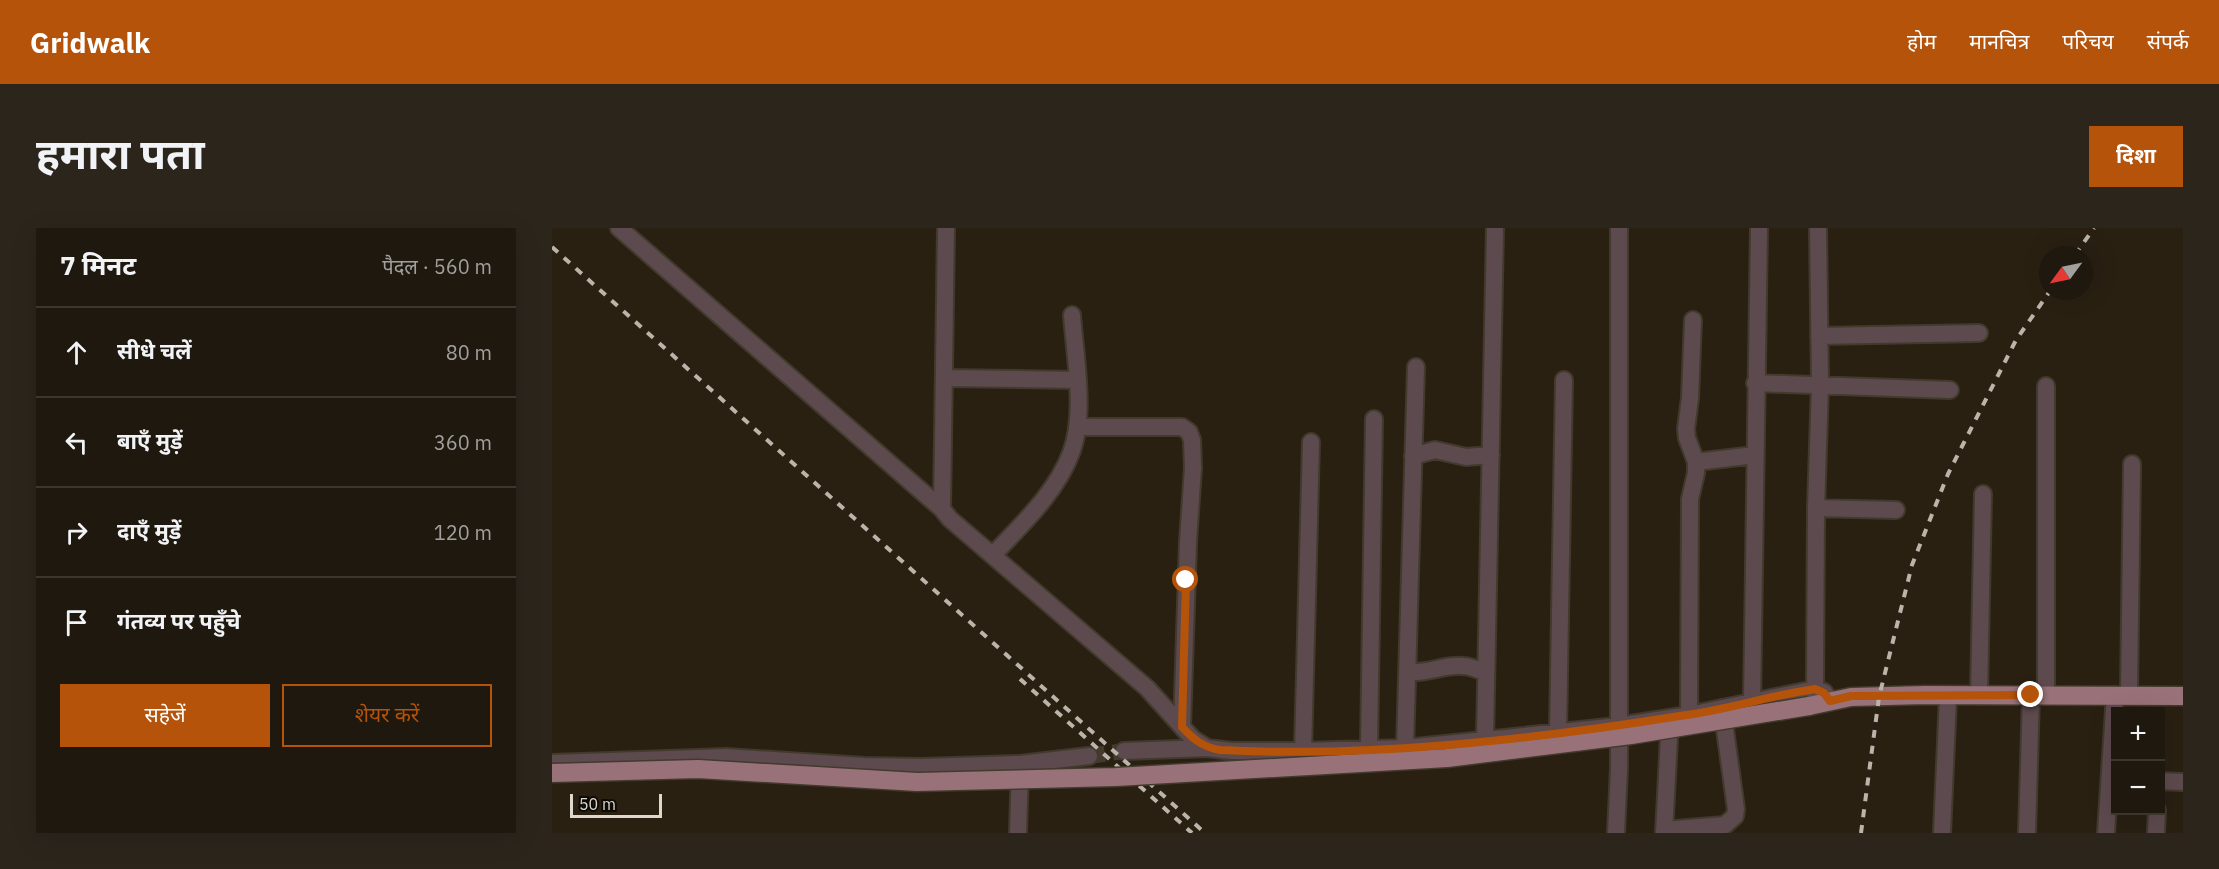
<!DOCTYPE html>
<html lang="hi">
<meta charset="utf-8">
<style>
body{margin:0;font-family:"IBM Plex Sans","Noto Sans Devanagari",sans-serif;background:#2c251c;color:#f1f3f6}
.controls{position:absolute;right:18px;bottom:18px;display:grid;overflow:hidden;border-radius:0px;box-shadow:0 6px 24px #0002}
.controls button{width:54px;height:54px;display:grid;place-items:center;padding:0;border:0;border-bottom:2px solid #3c372e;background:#1f180e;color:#f1f3f6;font:30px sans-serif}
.compass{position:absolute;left:1487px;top:18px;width:54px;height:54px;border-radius:50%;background:#1f180e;box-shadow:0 6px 24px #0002;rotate:237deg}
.scale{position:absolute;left:18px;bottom:15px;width:92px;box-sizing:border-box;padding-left:6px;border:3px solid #ddd7ce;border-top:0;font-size:16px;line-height:21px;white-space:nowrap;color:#ddd7ce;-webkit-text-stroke:4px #0e0a05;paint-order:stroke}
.stop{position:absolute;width:18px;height:18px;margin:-14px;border:4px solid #b45309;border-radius:50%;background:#fff}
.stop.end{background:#b45309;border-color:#fff;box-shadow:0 2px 6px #0008}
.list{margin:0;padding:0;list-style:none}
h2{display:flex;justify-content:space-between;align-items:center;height:78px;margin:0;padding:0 24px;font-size:26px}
h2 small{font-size:20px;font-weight:400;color:#a1a09e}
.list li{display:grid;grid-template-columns:39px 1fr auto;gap:18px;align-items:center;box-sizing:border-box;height:90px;padding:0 24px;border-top:2px solid #3c372e}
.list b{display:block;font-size:22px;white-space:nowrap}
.list em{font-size:20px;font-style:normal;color:#a1a09e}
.actions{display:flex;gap:12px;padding:18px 24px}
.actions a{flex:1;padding:14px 0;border:2px solid #b45309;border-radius:0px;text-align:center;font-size:21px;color:#b45309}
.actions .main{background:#b45309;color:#fff}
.icon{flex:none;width:33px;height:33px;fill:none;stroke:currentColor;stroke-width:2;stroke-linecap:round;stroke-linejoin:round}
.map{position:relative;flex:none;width:1631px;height:605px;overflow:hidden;border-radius:0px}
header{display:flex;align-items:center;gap:36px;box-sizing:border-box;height:84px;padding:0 30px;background:#b45309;color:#fff}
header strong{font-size:28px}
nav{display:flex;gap:33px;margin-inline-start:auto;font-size:21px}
.intro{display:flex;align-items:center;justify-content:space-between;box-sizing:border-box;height:144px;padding:0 36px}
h1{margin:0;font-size:42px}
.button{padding:15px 27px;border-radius:0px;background:#b45309;color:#fff;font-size:21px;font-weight:700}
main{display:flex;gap:36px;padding:0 36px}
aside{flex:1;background:#1f180e;border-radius:0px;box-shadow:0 6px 24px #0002}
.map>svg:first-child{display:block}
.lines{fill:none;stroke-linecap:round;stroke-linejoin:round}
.minor-tunnel{stroke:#443b2e;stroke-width:16;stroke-dasharray:16 8;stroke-linecap:butt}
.minor-casing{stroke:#423a2c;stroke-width:20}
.major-casing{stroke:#423a2c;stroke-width:21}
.minor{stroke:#5d4a4e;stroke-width:16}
.major{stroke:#997179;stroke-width:18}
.rail{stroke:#bbb4aa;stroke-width:4;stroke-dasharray:8 8;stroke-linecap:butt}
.major-bridge-casing{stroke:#423a2c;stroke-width:21;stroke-linecap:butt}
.major-bridge{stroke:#997179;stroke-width:18}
.route{stroke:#b45309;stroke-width:8}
</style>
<header>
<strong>Gridwalk</strong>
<nav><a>होम</a><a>मानचित्र</a><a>परिचय</a><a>संपर्क</a></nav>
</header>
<div class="intro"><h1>हमारा पता</h1><a class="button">दिशा</a></div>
<main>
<aside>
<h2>7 मिनट<small>पैदल · 560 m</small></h2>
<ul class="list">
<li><svg class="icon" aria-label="ahead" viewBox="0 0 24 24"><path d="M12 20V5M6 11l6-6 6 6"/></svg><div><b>सीधे चलें</b></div><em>80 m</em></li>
<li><svg class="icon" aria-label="left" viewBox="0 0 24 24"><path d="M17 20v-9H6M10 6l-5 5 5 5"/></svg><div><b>बाएँ मुड़ें</b></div><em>360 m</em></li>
<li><svg class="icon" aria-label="right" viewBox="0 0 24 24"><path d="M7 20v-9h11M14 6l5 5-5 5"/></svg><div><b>दाएँ मुड़ें</b></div><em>120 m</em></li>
<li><svg class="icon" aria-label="arrive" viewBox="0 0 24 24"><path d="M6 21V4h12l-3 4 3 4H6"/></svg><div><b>गंतव्य पर पहुँचे</b></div></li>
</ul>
<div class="actions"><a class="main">सहेजें</a><a>शेयर करें</a></div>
</aside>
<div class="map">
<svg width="1631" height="605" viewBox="0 0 1631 605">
<rect width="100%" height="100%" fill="#292012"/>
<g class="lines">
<path class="minor-tunnel" d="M 537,528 L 572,523"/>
<g class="minor-casing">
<path id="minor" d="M 67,0 L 390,281 L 398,291 L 595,460 L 641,511 L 655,520 L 680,523 L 751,523 L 853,520 L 933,512 L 1066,498 L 1137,487 L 1263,461 L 1272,464 L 1278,473
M 1267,108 L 1427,105
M 392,150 L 524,152
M 1203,155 L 1398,162
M 1494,158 L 1494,467
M 525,199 L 630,199 L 637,204 L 640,212 L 641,240 L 636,314 L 630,499
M 861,228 L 883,222 L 914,229 L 939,227
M 1144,234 L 1203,227
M 1264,280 L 1344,282
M 390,281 L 394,0
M 441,327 C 470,296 504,265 519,225 C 534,187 523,128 520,87
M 855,444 C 878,446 892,436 911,438 C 919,438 927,442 934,445
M 1263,461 L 1264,280 L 1268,157 L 1266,0
M 1577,467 L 1580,236
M 1427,468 L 1431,266
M 1200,475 L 1207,0
M 1137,487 L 1138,271 L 1144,245 L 1144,234 L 1135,210 L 1134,201 L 1138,170 L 1141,92
M 1006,505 L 1012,152
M 933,512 L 943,0
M 853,520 L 864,139
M 817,521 L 822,191
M 572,523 L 655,520
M 751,523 L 759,214
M 0,535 L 174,529 L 312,538 L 369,539 L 468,536 L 537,528
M 1608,553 L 1631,554
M 1112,602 L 1173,597 L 1183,588 L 1184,581 L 1170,480
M 466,605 L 468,540
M 1064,605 L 1067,540 L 1067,0
M 1112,605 L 1118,490
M 1390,605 L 1396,468
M 1475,605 L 1479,467
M 1554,605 L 1563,467
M 1604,605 L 1605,582"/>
</g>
<g class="major-casing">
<path id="major" d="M 1257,478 L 1299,469 L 1373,467 L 1631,468"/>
</g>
<use href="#minor" class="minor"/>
<use href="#major" class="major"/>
<path class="rail" d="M 0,19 L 653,605
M 1523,27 L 1542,0
M 468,451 L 640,605
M 1309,605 L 1327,469 L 1360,337 L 1396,246 L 1464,112 L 1498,63"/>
<g class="major-bridge-casing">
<path id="major-bridge" d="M 0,545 L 146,541 L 365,554 L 564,549 L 895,530 L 1079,507 L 1257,478"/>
</g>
<use href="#major-bridge" class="major-bridge"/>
</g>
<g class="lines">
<path class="route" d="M 634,352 L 630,499 C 642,512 651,519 668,522 C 820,530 985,511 1134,487 C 1178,481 1220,467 1263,461 L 1272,465 L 1278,473 L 1299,468 L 1479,467"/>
</g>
</svg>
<div class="controls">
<button>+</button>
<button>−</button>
</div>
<svg class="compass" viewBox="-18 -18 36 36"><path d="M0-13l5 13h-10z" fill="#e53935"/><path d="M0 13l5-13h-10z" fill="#a1a09e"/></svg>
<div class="scale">50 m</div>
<div class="stop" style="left:634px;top:352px"></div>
<div class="stop end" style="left:1479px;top:467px"></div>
</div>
</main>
